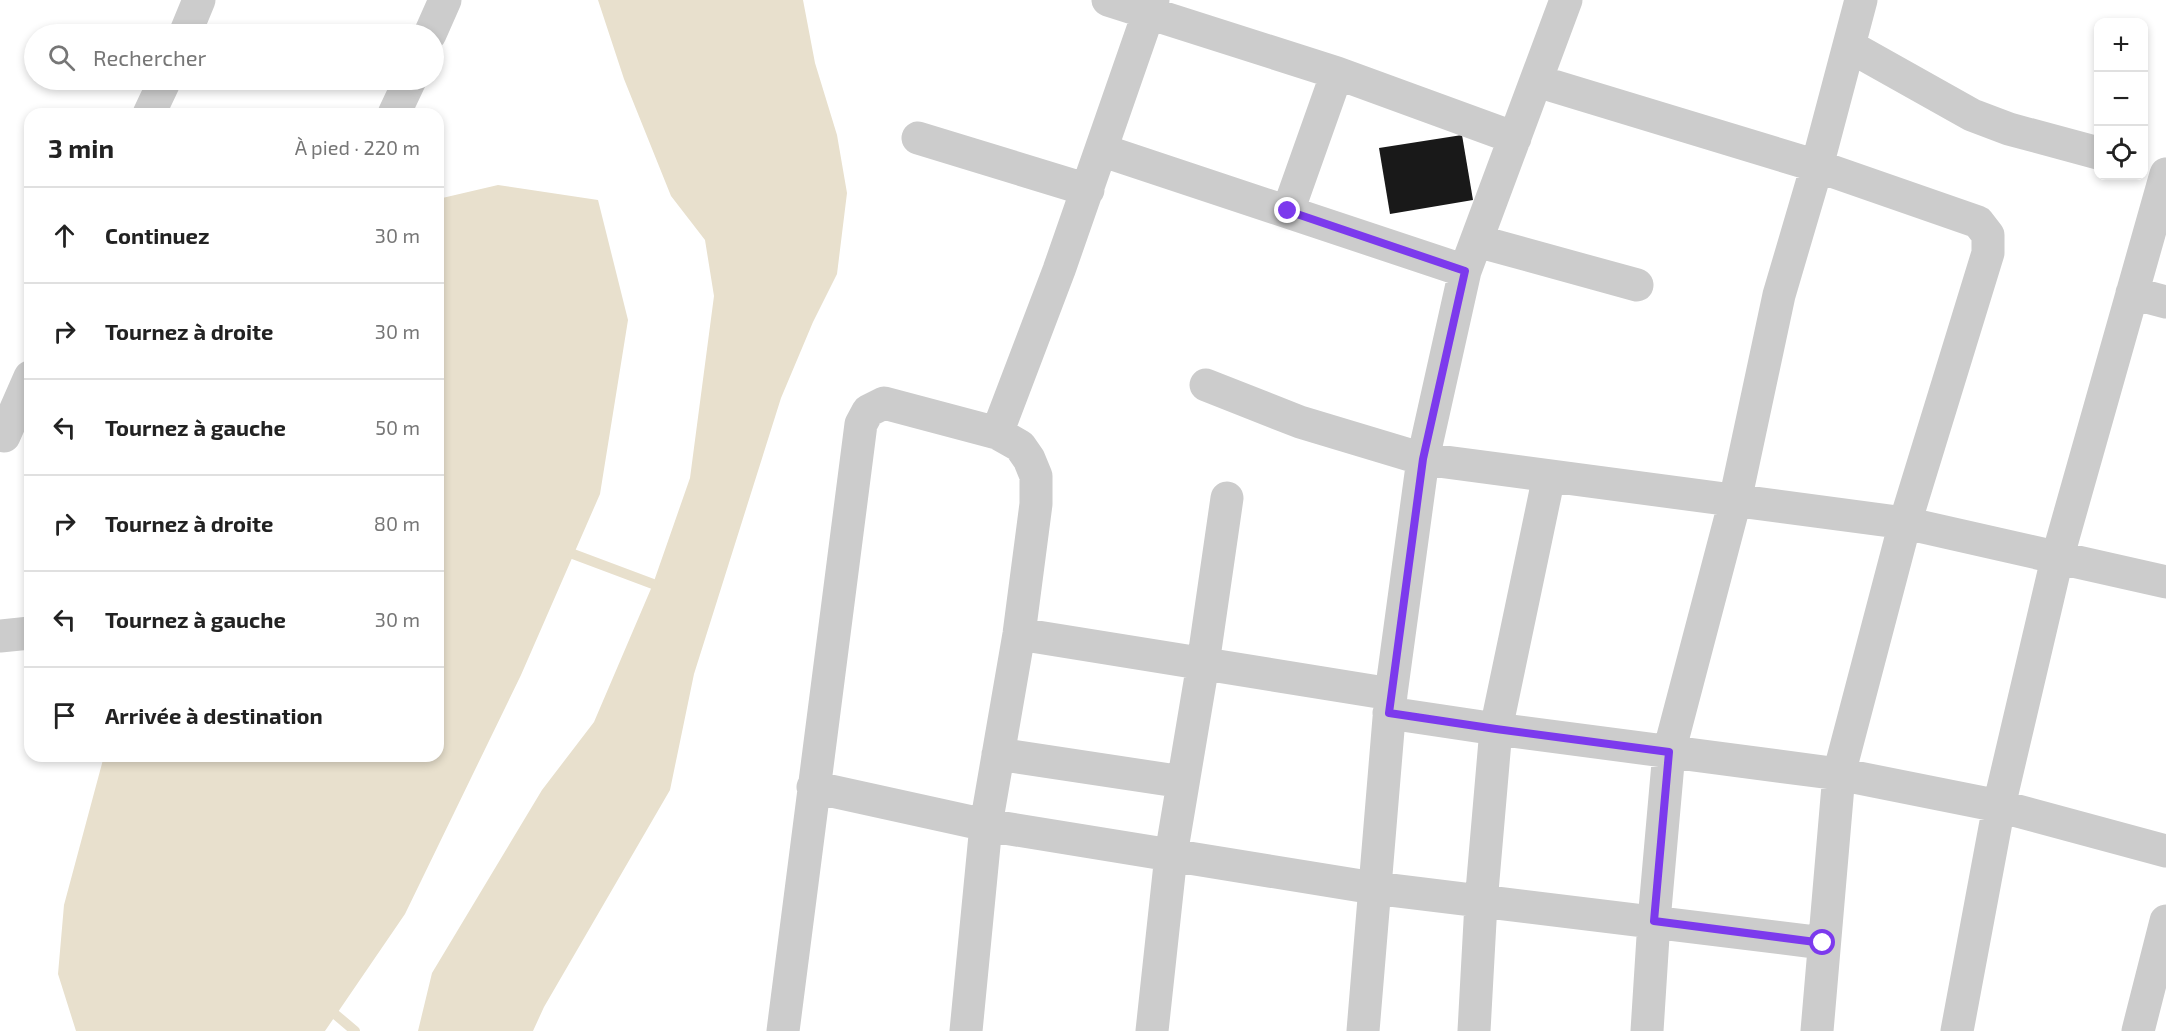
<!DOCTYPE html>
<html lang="fr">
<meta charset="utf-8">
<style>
body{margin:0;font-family:"Exo 2",sans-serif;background:#f6f6f6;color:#222}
.controls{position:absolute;right:18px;top:18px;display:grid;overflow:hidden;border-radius:12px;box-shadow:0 3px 9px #0003}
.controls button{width:54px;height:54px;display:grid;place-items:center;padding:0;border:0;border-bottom:2px solid #e0e0e0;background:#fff;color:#222;font:30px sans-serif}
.stop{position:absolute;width:18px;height:18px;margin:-14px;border:4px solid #7c3aed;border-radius:50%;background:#fff}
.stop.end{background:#7c3aed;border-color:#fff;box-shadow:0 2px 6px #0008}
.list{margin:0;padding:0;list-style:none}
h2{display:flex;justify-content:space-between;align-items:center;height:78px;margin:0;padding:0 24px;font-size:26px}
h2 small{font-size:20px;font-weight:400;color:#767676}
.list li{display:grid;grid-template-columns:39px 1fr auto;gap:18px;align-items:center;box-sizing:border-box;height:96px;padding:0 24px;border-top:2px solid #e0e0e0}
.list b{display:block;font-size:22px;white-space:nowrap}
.list em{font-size:20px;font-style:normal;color:#767676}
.icon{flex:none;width:33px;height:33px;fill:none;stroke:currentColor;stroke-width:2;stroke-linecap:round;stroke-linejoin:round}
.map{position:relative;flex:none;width:2166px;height:1031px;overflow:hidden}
.search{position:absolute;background:#fff;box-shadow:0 3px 9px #0003;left:24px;top:24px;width:420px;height:66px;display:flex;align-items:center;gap:15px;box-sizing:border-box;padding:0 21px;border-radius:33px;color:#767676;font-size:22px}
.panel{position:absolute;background:#fff;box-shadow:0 3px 9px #0003;left:24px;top:108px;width:420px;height:654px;border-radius:18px}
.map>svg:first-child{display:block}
.water{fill:#e8e0cd}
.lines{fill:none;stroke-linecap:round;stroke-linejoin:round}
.stream{stroke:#e8e0cd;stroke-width:10}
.building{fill:#191919}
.minor{stroke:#ccc;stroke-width:33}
.route{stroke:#7c3aed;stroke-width:8}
</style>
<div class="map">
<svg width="2166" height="1031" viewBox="0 0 2166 1031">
<rect width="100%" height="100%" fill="#fff"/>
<path class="water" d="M 598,0 L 803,0 L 815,63 L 837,135 L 847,193 L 837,274 L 813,322 L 781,398 L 694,674 L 670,790 L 544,1007 L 533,1031 L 418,1031 L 432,973 L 542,790 L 594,722 L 653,584 L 690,478 L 714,296 L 705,240 L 671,196 L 624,79 Z
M 498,185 L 598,200 L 628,320 L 600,494 L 521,675 L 405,914 L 325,1031 L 76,1031 L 58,974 L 64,905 L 104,756 L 438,756 L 438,199 Z"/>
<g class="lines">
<path class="stream" d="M 573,554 L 653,584
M 336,1015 L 355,1031"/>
</g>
<path class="building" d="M 1462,135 L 1473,200 L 1390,214 L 1379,148 Z"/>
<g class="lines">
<path class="minor" d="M 1108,0 L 1337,73 L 1515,138
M 185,34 L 199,0
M 430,34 L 445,0
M 1849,46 L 1972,115 L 2009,129 L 2098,153
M 1537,81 L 1817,166 L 1978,222 L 1988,235 L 1988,253 L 1905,523 L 1839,774 L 1817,1031
M 149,114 L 165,80
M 394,114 L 410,80
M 918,138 L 1088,190
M 1101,150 L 1465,271
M 1288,211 L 1337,73
M 1477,241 L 1637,285
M 2132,293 L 2166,302
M 1206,385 L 1300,422 L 1423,459 L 1905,523 L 2166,582
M 4,436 L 30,377
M 1019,634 L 1391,694
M 0,636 L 30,633
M 1389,713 L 1496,729 L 1839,774 L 1999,806 L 2166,851
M 998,754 L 1183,782
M 813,787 L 986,825 L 1374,888 L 1823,943
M 783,1031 L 861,424 L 868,411 L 884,403 L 997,433
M 966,1031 L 986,825 L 1019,634 L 1036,504 L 1036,476 L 1029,459 L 1020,446 L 997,433 L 1059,270 L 1153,0
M 1152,1031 L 1171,855 L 1203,664 L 1227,498
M 1363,1031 L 1391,694 L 1423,459 L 1465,271 L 1566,0
M 1474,1031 L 1481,903 L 1496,729 L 1549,476
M 1647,1031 L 1654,921 L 1669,752 L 1735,501 L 1779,295 L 1817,166 L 1861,0
M 1957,1031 L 1999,806 L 2057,559 L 2166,174
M 2138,1031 L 2166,921"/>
</g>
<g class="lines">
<path class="route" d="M 1288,211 L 1465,271 L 1423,459 L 1389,713 L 1496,729 L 1669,752 L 1654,921 L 1823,943"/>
</g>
</svg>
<div class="controls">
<button>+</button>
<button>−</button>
<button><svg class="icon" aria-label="locate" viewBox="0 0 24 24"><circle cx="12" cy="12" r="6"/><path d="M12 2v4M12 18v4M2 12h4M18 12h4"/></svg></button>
</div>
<div class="stop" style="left:1823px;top:943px"></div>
<div class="stop end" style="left:1288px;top:211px"></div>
<div class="search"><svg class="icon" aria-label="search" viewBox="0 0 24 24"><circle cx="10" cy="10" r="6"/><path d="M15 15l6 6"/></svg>Rechercher</div>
<section class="panel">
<h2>3 min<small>À pied · 220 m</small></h2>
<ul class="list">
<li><svg class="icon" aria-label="ahead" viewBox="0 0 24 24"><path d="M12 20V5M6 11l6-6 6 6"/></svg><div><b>Continuez</b></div><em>30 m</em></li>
<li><svg class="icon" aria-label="right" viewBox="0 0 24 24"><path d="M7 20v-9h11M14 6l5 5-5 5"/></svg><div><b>Tournez à droite</b></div><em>30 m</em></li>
<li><svg class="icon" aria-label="left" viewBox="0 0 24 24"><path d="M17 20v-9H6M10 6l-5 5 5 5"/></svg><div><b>Tournez à gauche</b></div><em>50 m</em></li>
<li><svg class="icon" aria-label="right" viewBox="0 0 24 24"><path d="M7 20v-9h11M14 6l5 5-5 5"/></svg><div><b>Tournez à droite</b></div><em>80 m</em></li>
<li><svg class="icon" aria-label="left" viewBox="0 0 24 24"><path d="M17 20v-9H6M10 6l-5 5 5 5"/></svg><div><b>Tournez à gauche</b></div><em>30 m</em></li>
<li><svg class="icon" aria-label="arrive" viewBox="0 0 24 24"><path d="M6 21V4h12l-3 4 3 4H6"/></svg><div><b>Arrivée à destination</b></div></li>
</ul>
</section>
</div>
